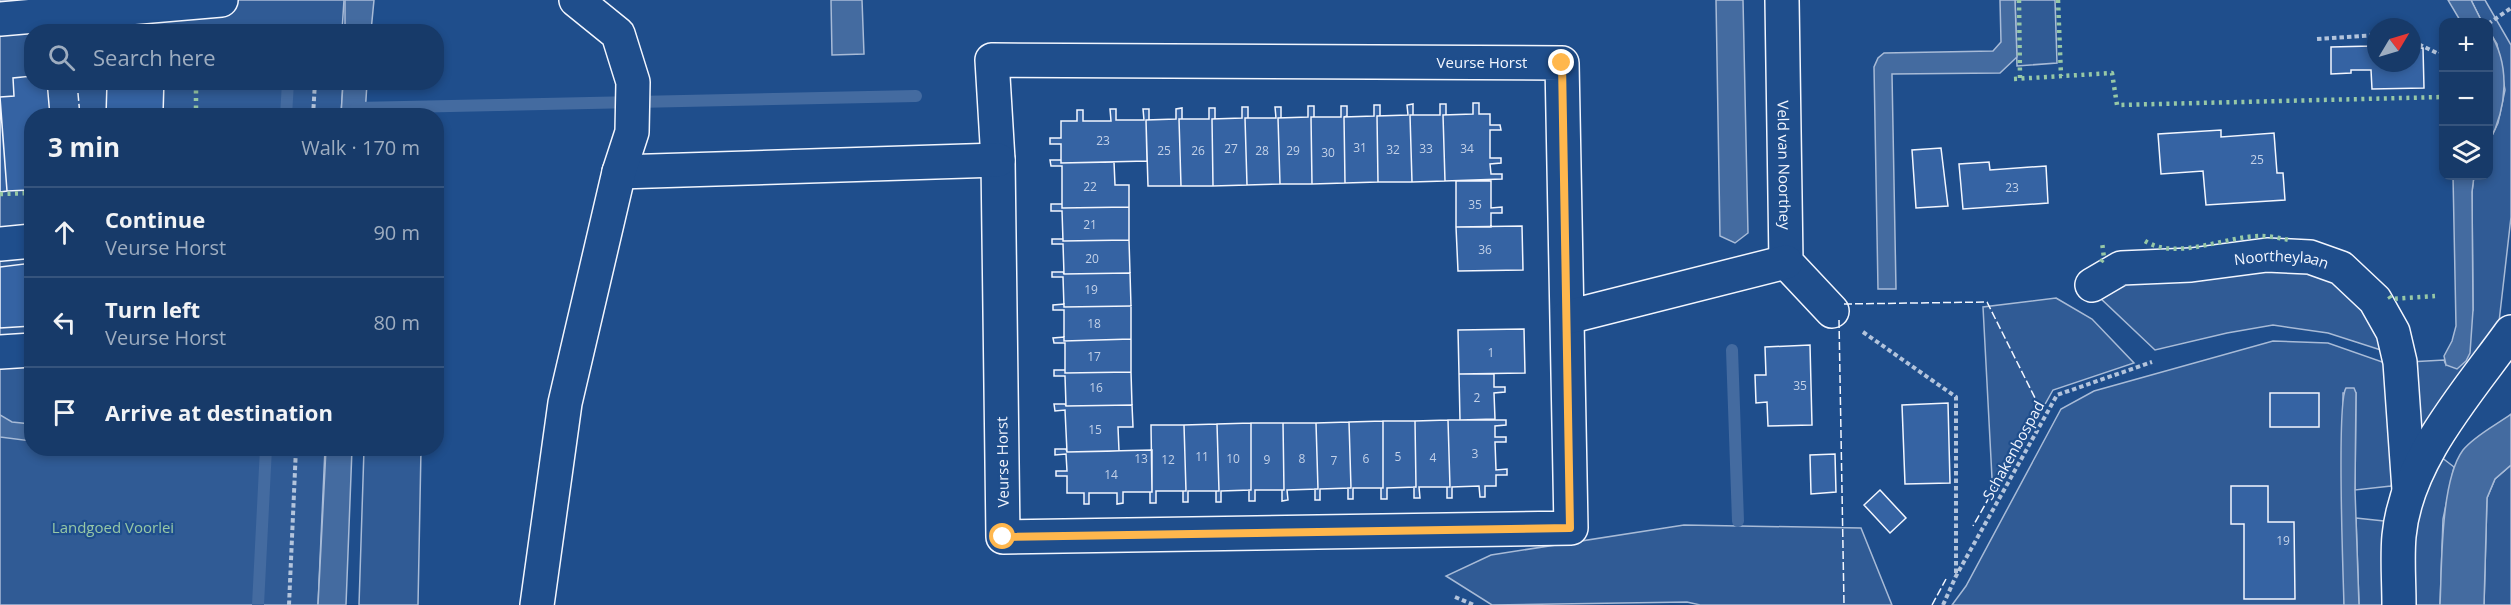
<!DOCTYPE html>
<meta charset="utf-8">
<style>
body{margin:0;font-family:"Open Sans",sans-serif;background:#244571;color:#f1f3f6}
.controls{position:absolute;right:18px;top:18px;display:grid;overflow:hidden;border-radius:12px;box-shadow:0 3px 9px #0003}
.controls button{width:54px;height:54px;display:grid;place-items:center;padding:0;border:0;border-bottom:2px solid #36547d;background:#173a69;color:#f1f3f6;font:30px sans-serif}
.compass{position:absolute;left:2367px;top:18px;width:54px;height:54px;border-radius:50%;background:#173a69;box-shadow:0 3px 9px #0003;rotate:52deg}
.stop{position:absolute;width:18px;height:18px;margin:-14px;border:4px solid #ffb74d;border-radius:50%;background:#fff}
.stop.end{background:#ffb74d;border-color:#fff;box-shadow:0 2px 6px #0008}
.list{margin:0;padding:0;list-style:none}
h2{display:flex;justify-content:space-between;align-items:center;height:78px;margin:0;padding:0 24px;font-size:26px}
h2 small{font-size:20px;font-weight:400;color:#9eadc0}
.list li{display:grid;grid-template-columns:39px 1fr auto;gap:18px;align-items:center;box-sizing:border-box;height:90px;padding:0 24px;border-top:2px solid #36547d}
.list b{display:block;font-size:22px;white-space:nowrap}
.list p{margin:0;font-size:20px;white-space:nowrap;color:#9eadc0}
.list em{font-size:20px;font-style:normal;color:#9eadc0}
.icon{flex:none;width:33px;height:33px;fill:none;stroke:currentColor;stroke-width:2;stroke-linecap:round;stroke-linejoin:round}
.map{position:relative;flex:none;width:2511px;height:605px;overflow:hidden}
.search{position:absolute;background:#173a69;box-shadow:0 3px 9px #0003;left:24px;top:24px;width:420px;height:66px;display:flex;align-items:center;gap:15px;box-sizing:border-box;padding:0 21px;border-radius:24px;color:#9eadc0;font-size:22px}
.panel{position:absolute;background:#173a69;box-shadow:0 3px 9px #0003;left:24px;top:108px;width:420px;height:348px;border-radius:24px}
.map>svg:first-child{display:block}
.built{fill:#305b95;stroke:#a8bbd7;stroke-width:1.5}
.water{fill:#446ba0;stroke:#a8bbd7;stroke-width:1.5}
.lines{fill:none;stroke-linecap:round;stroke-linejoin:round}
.stream{stroke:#446ba0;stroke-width:12}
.building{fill:#3563a3;stroke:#f2f6ff;stroke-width:1.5}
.minor-casing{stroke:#f2f6ff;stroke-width:36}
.path{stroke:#b3c4dc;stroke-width:4;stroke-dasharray:4.5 3;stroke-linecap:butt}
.minor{stroke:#1f4e8c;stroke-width:33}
.hedge{stroke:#97c8a6;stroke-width:4.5;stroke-dasharray:3 4.5;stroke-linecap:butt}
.fence{stroke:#f2f6ff;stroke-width:1.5;stroke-dasharray:8 3;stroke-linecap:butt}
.route{stroke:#ffb74d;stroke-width:8}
.labels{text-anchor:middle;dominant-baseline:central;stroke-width:4.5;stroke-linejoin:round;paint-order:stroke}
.number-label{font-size:12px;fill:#c3d1e8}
.street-label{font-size:15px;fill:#f2f6ff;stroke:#1f4e8c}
.park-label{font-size:15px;fill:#97c8a6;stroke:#1f4e8c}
</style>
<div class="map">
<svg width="2511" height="605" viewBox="0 0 2511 605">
<rect width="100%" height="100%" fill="#1f4e8c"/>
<path class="built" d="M 0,0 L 344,0 L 342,31 L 32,32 L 32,82 L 343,83 L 341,115 L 32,116 L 32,448 L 325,449 L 318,605 L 0,605 Z
M 2015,0 L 2055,0 L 2057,63 L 2017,66 Z
M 2471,0 L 2485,0 L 2511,45 L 2511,217 L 2499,322 L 2421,442 L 2409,362 L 2444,360 L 2446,365 L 2473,310 L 2472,192 L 2474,176 L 2488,176 L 2489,142 L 2498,123 L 2505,90 L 2497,44 L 2489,31 L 2488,22 L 2482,22 Z
M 2302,265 L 2359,293 L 2384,351 L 2328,333 L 2273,325 L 2227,333 L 2155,350 L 2097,295 L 2105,289 L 2136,280 Z
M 2056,298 L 2092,319 L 2134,363 L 2053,390 L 1993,497 L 1983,307 Z
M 2273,341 L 2328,343 L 2391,365 L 2398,467 L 2391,486 L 2355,490 L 2356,393 L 2343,393 L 2344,605 L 1952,605 L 1966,586 L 2061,409 L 2094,391 Z
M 364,449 L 421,449 L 418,605 L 359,605 Z
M 2441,457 L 2454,467 L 2443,519 L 2440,605 L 2410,605 L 2415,525 L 2424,489 Z
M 2511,465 L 2511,605 L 2484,605 L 2487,498 L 2495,479 Z
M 2356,518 L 2384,521 L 2391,525 L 2391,605 L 2359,605 Z
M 1684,525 L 1861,528 L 1892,605 L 1700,605 L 1687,602 L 1492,605 L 1446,576 L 1491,555 Z"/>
<path class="water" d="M 345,0 L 374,0 L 371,31 L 345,31 Z
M 831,0 L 862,0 L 864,54 L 832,55 Z
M 1716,0 L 1743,0 L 1748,233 L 1735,243 L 1720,236 Z
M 2000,0 L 2015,0 L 2017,57 L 2000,73 L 1892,74 L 1896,289 L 1878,289 L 1874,67 L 1878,58 L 1884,53 L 1993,51 L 2001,42 Z
M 2448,0 L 2471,0 L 2482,22 L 2461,22 Z
M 2489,31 C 2511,65 2507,108 2489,142 Z
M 343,83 L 367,83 L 365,115 L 341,115 Z
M 2453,176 L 2474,176 L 2472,192 L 2473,310 L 2470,353 L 2466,361 L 2457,369 L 2446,365 L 2444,356 L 2452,341 L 2456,326 Z
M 2346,388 L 2354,388 L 2356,393 L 2355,490 L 2359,605 L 2344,605 C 2343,575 2337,401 2346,388 Z
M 2511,414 L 2511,465 L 2495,479 L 2487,498 L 2484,605 L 2440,605 C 2442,567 2440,481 2463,450 C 2474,436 2496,425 2511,414 Z
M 0,415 L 12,422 L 31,424 L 31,441 L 0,437 Z
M 259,448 L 261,454 L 112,449 L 112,448 Z
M 326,449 L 352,449 L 346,605 L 318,605 Z"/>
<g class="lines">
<path class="stream" d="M 356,108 L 916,96
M 286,116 L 288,82
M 1732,350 L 1738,521
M 258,605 L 266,448"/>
</g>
<path class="building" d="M 2370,39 L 2376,39 L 2376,63 L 2412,63 L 2412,48 L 2423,48 L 2424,88 L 2372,89 L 2371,70 L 2351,70 L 2351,73 L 2331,74 L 2331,47 L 2371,46 Z
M 32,76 L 32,82 L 47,82 L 50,116 L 32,116 L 32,160 L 27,161 L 29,190 L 7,191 L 0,97 L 14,96 L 13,78 Z
M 107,82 L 164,82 L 163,116 L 106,116 Z
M 0,99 L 7,191 L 0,192 Z
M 1473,103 L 1479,103 L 1479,114 L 1490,114 L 1490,125 L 1500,125 L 1501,130 L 1490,130 L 1490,158 L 1501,158 L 1501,163 L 1490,164 L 1491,174 L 1502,174 L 1502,179 L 1445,181 L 1443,115 L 1473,114 Z
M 1413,104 L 1413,115 L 1410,115 L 1412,182 L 1378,182 L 1377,116 L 1408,115 L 1407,105 Z
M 1440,104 L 1446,104 L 1446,115 L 1443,115 L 1445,181 L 1412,182 L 1410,115 L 1440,115 Z
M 1374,105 L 1380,105 L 1380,116 L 1377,116 L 1378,182 L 1345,183 L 1344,117 L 1374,116 Z
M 1308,106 L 1314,106 L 1314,117 L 1311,117 L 1312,184 L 1280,184 L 1278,118 L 1308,117 Z
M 1341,106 L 1347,106 L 1347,116 L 1344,117 L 1345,183 L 1312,184 L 1311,117 L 1341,117 Z
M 1242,107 L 1248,107 L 1248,118 L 1245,118 L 1247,185 L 1213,186 L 1212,119 L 1242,118 Z
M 1275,107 L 1281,107 L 1281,118 L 1278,118 L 1280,184 L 1247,185 L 1245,118 L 1276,118 Z
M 1182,108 L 1182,119 L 1179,119 L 1181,186 L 1148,186 L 1146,120 L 1176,119 L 1176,109 Z
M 1209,108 L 1215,108 L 1215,119 L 1212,119 L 1213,186 L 1181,186 L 1179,119 L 1209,119 Z
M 1110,109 L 1116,109 L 1116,120 L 1144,120 L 1143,109 L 1149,109 L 1149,120 L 1146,120 L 1147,161 L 1061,163 L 1061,144 L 1050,144 L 1050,138 L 1061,138 L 1061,121 L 1077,121 L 1077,110 L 1083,110 L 1083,121 L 1111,121 Z
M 2221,130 L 2221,137 L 2274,133 L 2277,173 L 2283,173 L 2285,200 L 2206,205 L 2203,171 L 2161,174 L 2158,134 Z
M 1941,148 L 1948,206 L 1916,208 L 1912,150 Z
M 1050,160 L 1061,160 L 1061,163 L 1114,162 L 1115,185 L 1129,185 L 1129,207 L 1062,208 L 1062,166 L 1051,166 Z
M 1989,162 L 1990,170 L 2046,166 L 2048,203 L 1963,209 L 1959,164 Z
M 1456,181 L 1491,181 L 1491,208 L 1502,207 L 1502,213 L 1491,213 L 1491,227 L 1456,227 Z
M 1051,204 L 1062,204 L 1062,208 L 1129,207 L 1129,240 L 1063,241 L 1062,211 L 1051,211 Z
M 1522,226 L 1523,270 L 1458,271 L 1456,227 Z
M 1052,239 L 1063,239 L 1063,241 L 1129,240 L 1130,273 L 1064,274 L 1063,244 L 1052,244 Z
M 32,263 L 32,326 L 0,328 L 0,267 Z
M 1052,272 L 1063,272 L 1064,274 L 1130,273 L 1131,306 L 1064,307 L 1063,277 L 1052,277 Z
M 1064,304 L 1064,307 L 1131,306 L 1131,339 L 1064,341 L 1064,310 L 1053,310 L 1053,305 Z
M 1524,329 L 1525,373 L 1459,374 L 1458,330 Z
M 1064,337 L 1064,341 L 1131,339 L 1131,372 L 1065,373 L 1065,343 L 1054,343 L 1053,338 Z
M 1810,345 L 1812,425 L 1768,426 L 1767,402 L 1756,403 L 1755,375 L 1766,375 L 1765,347 Z
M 1054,370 L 1065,370 L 1065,373 L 1131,372 L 1132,405 L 1066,406 L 1065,376 L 1054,376 Z
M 1459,374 L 1494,374 L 1494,387 L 1505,387 L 1505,392 L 1494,393 L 1495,419 L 1460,420 Z
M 2270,393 L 2319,393 L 2319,427 L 2270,427 Z
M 1948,403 L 1950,483 L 1905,484 L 1902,405 Z
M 1054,404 L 1065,404 L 1066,406 L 1132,405 L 1133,427 L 1118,427 L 1119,451 L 1067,452 L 1065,410 L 1055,411 Z
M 1448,420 L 1450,487 L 1419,487 L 1420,498 L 1414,498 L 1414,487 L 1416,487 L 1415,421 Z
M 1448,420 L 1506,420 L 1506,425 L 1495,426 L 1495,437 L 1506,437 L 1506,442 L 1495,442 L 1496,470 L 1507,469 L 1507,475 L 1496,475 L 1496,486 L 1485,486 L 1485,497 L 1480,497 L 1479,486 L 1452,487 L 1452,498 L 1447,498 L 1447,487 L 1450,487 Z
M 1383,421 L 1383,488 L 1353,488 L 1353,499 L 1348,499 L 1348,488 L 1351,488 L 1349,422 Z
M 1383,421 L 1415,421 L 1416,487 L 1387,488 L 1387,499 L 1381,499 L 1381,488 L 1383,488 Z
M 1349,422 L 1351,488 L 1320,489 L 1320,500 L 1315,500 L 1315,489 L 1318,489 L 1316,423 Z
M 1251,423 L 1251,490 L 1221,491 L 1221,502 L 1216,502 L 1216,491 L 1219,491 L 1217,424 Z
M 1251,423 L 1283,423 L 1284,490 L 1255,490 L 1255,501 L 1249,501 L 1249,490 L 1251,490 Z
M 1283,423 L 1316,423 L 1318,489 L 1287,490 L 1288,500 L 1282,501 L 1282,490 L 1284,490 Z
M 1217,424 L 1219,491 L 1188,491 L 1188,502 L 1183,502 L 1183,491 L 1186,491 L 1184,425 Z
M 1151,425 L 1184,425 L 1186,491 L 1156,491 L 1156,503 L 1150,503 L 1150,492 L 1152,492 Z
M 1055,449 L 1066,449 L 1067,452 L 1152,450 L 1152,492 L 1123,492 L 1123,503 L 1117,504 L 1117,493 L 1089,493 L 1089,504 L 1084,504 L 1084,493 L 1067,493 L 1067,476 L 1056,476 L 1056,471 L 1067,471 L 1066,454 L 1055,455 Z
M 1835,454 L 1836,492 L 1811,494 L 1810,455 Z
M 2231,486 L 2268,486 L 2268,522 L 2294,522 L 2295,599 L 2244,599 L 2244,524 L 2231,524 Z
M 1880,490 L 1906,518 L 1890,533 L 1864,505 Z"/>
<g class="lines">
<g class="minor-casing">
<g id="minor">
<path id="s1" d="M 1782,0 L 1786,262 L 1832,311"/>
<path d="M 0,19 L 221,0"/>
<path d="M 992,60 L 1562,63 L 1571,528 L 1003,537 L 998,160 Z"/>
<path d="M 619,172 L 998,160"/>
<path d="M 0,244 L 32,241"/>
<path id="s2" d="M 2092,285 L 2121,268 L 2191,265 L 2267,255 L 2310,257 L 2341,268 L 2375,300 L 2393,332 L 2400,362 L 2409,490"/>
<path d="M 1568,317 L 1786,262"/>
<path d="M 0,352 L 32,350"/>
<path d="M 537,605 L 565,403 L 619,172 L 632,132 L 633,82 L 618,34 L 576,0"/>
<path d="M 2399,605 C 2399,582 2397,558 2399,536 C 2406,460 2468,392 2511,332"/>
</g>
</g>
<path class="path" d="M 2488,24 L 2511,8
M 2317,39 L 2376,35
M 2412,41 L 2439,54 L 2444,52
M 313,116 L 315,82
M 1863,332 L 1956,397 L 1956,573
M 1455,597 L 1474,605
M 289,605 L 296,448
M 1943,605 L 1956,576 L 2057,395 L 2152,362"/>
<use href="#minor" class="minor"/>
<path class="hedge" d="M 2019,0 L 2020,78
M 2058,0 L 2061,76
M 2014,79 L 2112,73 L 2117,105 L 2444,97
M 196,116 L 196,82
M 0,194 L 32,193
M 2145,241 C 2177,261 2225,236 2261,236 C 2270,236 2280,238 2289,240
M 2101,262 L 2104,258 L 2102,242
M 2389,296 L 2391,299 L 2435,296"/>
<path class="fence" d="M 77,82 L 80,116
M 1844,304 L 1987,302 L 2040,408 L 1973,526
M 1839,320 L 1844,605
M 1932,605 L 1946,579"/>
</g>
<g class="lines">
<path class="route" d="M 1003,537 L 1570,528 L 1562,63"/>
</g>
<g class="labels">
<g class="number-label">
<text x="1103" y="140">23</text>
<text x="1360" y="147">31</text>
<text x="1231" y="148">27</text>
<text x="1426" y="148">33</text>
<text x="1467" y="148">34</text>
<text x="1393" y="149">32</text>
<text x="1164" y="150">25</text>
<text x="1198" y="150">26</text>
<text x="1262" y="150">28</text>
<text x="1293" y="150">29</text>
<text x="1328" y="152">30</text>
<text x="2257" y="159">25</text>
<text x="1090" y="186">22</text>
<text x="2012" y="187">23</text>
<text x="1475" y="204">35</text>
<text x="1090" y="224">21</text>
<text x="1485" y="249">36</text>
<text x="1092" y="258">20</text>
<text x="1091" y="289">19</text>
<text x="1094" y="323">18</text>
<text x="1491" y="352">1</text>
<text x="1094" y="356">17</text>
<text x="1800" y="385">35</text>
<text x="1096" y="387">16</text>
<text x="1477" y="397">2</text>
<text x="1095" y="429">15</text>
<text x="1475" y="453">3</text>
<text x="1202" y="456">11</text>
<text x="1398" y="456">5</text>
<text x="1433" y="457">4</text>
<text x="1141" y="458">13</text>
<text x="1233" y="458">10</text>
<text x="1302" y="458">8</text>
<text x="1366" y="458">6</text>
<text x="1168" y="459">12</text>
<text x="1267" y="459">9</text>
<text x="1334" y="460">7</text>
<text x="1111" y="474">14</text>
<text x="2283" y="540">19</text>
</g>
<g class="street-label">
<text x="1482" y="62">Veurse Horst</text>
<text stroke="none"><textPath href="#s1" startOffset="165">Veld van Noorthey</textPath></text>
<text stroke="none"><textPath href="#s2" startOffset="195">Noortheylaan</textPath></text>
<text transform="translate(2013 450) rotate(-61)">Schakenbospad</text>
<text transform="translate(1002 462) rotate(-91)">Veurse Horst</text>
</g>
<g class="park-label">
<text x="113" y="527">Landgoed Voorlei</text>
</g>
</g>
</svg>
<div class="controls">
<button>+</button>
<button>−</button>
<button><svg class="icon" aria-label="layers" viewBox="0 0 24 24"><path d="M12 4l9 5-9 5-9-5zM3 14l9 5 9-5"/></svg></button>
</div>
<svg class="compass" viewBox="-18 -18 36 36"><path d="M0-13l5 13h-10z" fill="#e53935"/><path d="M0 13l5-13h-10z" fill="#9eadc0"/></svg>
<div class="stop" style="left:1003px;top:537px"></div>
<div class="stop end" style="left:1562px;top:63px"></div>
<div class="search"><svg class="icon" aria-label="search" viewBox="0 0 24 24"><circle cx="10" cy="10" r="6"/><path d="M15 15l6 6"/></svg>Search here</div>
<section class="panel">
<h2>3 min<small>Walk · 170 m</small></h2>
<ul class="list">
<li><svg class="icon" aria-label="ahead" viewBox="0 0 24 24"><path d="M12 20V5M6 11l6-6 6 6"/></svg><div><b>Continue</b><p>Veurse Horst</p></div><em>90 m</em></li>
<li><svg class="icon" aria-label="left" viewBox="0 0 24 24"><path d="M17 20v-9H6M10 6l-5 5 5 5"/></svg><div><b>Turn left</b><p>Veurse Horst</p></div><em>80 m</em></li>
<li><svg class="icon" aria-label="arrive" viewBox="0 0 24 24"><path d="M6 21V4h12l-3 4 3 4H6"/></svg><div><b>Arrive at destination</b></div></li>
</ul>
</section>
</div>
